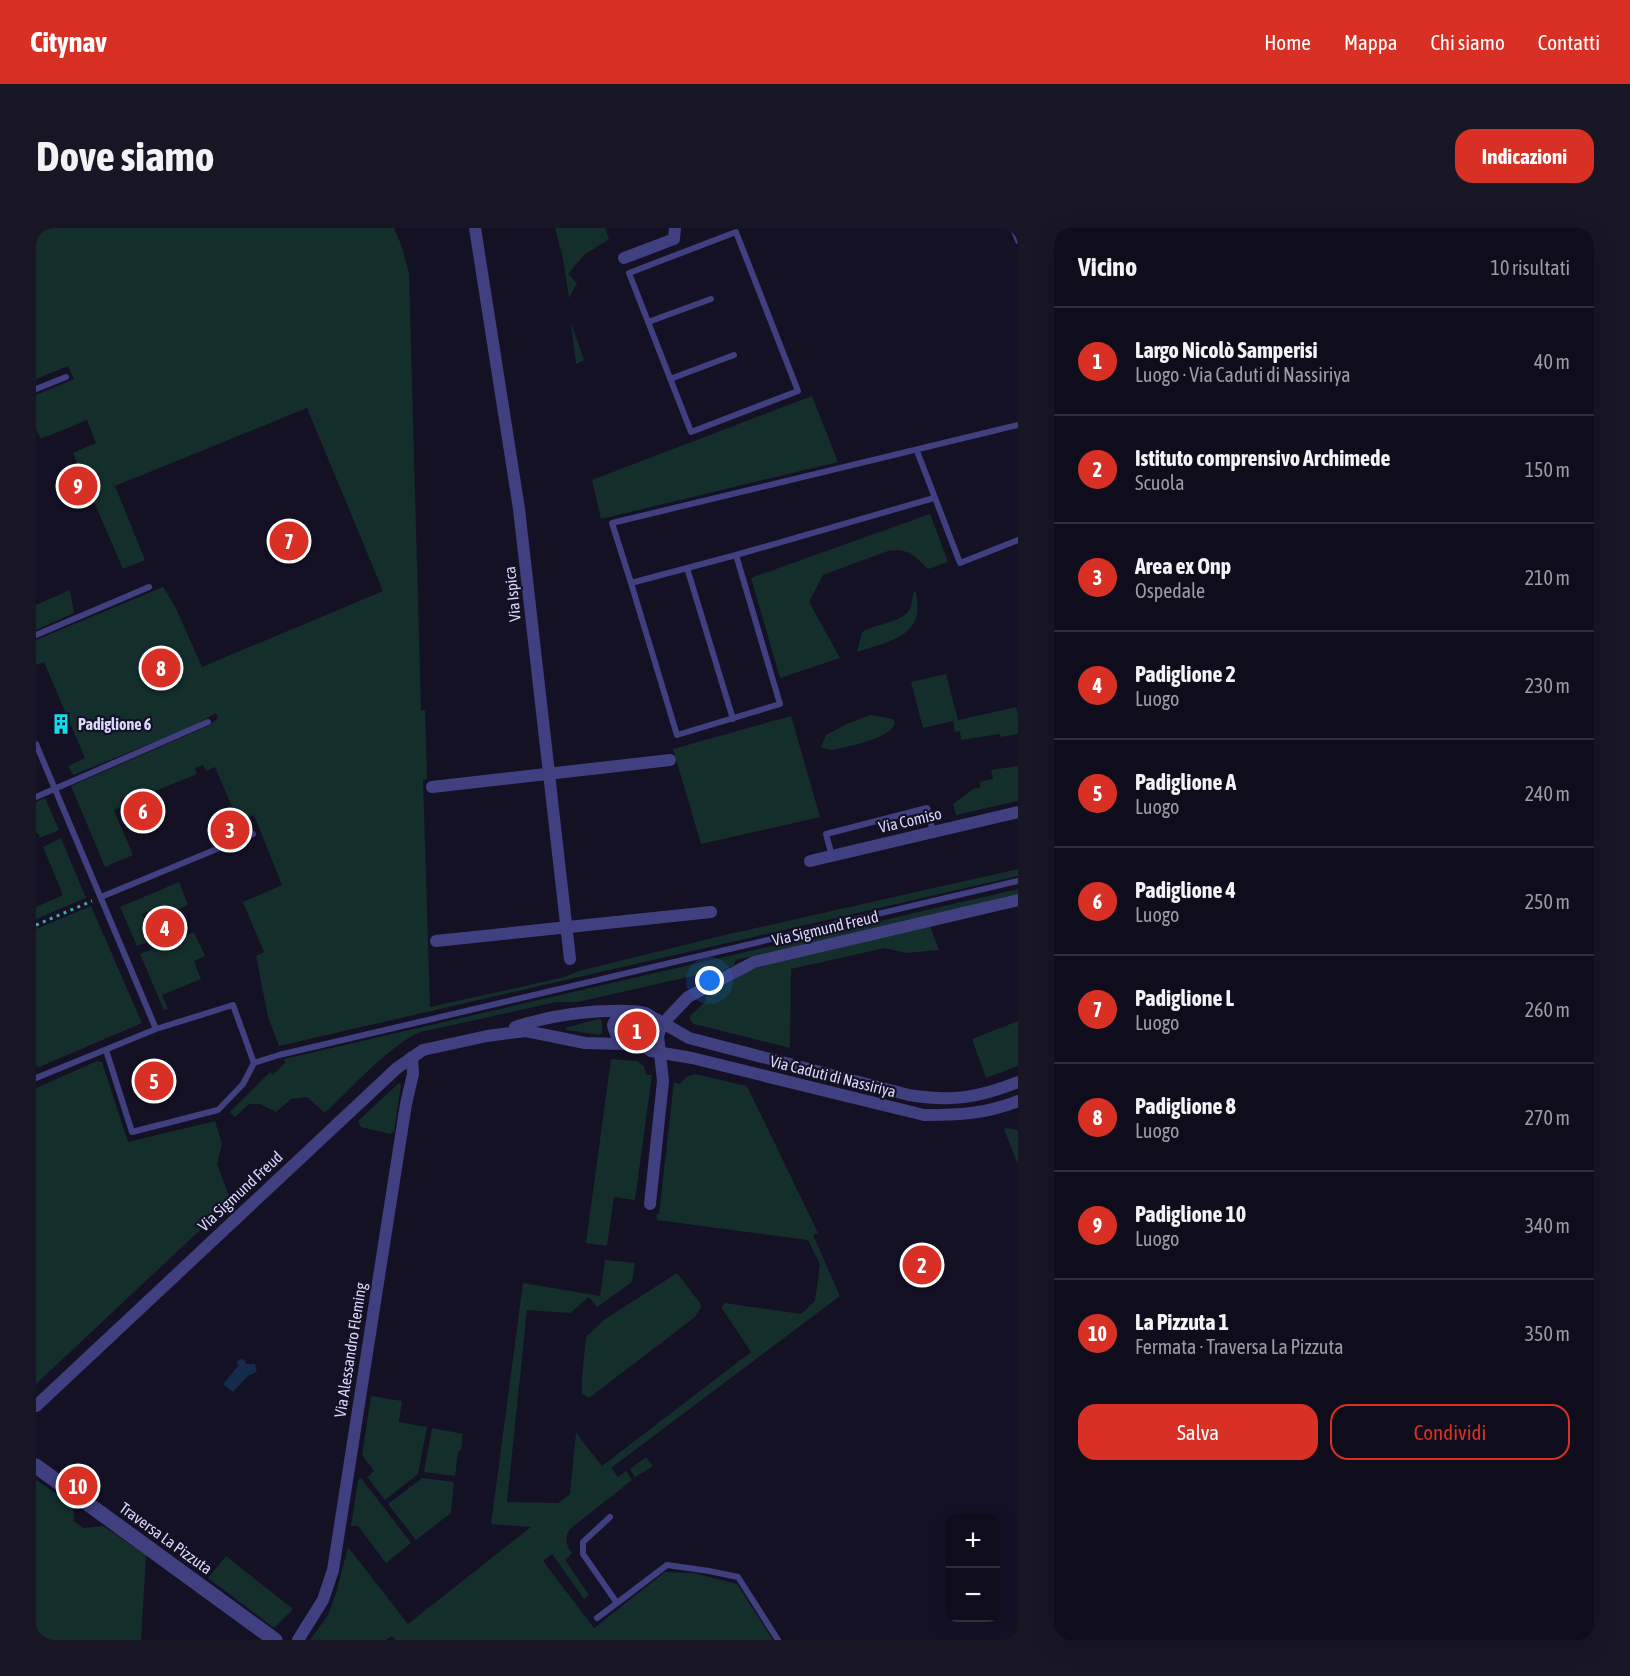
<!DOCTYPE html>
<html lang="it">
<meta charset="utf-8">
<style>
body{margin:0;font-family:"Asap Condensed",sans-serif;background:#181625;color:#f1f3f6}
.controls{position:absolute;right:18px;bottom:18px;display:grid;overflow:hidden;border-radius:12px;box-shadow:0 6px 24px #0002}
.controls button{width:54px;height:54px;display:grid;place-items:center;padding:0;border:0;border-bottom:2px solid #2f2d3b;background:#0f0d1c;color:#f1f3f6;font:30px sans-serif}
.you{position:absolute;left:674px;top:753px;width:21px;height:21px;margin:-15px;border:4px solid #fff;border-radius:50%;background:#1a73e8;box-shadow:0 0 0 9px #1a73e833}
.badge{display:grid;place-items:center;width:39px;height:39px;border-radius:50%;background:#d93025;color:#fff;font-size:20px;font-weight:700}
.pin{position:absolute;translate:-50% -50%;border:3px solid #fff;box-shadow:0 2px 6px #0006}
.list{margin:0;padding:0;list-style:none}
h2{display:flex;justify-content:space-between;align-items:center;height:78px;margin:0;padding:0 24px;font-size:26px}
h2 small{font-size:20px;font-weight:400;color:#9b9ca3}
.list li{display:grid;grid-template-columns:39px 1fr auto;gap:18px;align-items:center;box-sizing:border-box;height:108px;padding:0 24px;border-top:2px solid #2f2d3b}
.list b{display:block;font-size:22px;white-space:nowrap}
.list p{margin:0;font-size:20px;white-space:nowrap;color:#9b9ca3}
.list em{font-size:20px;font-style:normal;color:#9b9ca3}
.actions{display:flex;gap:12px;padding:18px 24px}
.actions a{flex:1;padding:14px 0;border:2px solid #d93025;border-radius:18px;text-align:center;font-size:21px;color:#d93025}
.actions .main{background:#d93025;color:#fff}
.map{position:relative;flex:none;width:982px;height:1412px;overflow:hidden;border-radius:18px}
header{display:flex;align-items:center;gap:36px;box-sizing:border-box;height:84px;padding:0 30px;background:#d93025;color:#fff}
header strong{font-size:28px}
nav{display:flex;gap:33px;margin-inline-start:auto;font-size:21px}
.intro{display:flex;align-items:center;justify-content:space-between;box-sizing:border-box;height:144px;padding:0 36px}
h1{margin:0;font-size:42px}
.button{padding:15px 27px;border-radius:18px;background:#d93025;color:#fff;font-size:21px;font-weight:700}
main{display:flex;gap:36px;padding:0 36px}
aside{flex:1;background:#0f0d1c;border-radius:18px;box-shadow:0 6px 24px #0002}
.map>svg:first-child{display:block}
.green{fill:#142e2c}
.water{fill:#142b4b}
.lines{fill:none;stroke-linecap:round;stroke-linejoin:round}
.path{stroke:#39afa4;stroke-width:3;stroke-dasharray:3 4.5;stroke-linecap:butt}
.service{stroke:#403f80;stroke-width:6}
.minor{stroke:#403f80;stroke-width:12}
.tertiary{stroke:#403f80;stroke-width:15}
.labels{text-anchor:middle;dominant-baseline:central;stroke-width:4.5;stroke-linejoin:round;paint-order:stroke}
.street-label{font-size:16px;fill:#dad7fc;stroke:#141125}
.poi-label{font-size:16px;font-weight:bold;fill:#dad7fc;stroke:#141125;text-anchor:start}
</style>
<header>
<strong>Citynav</strong>
<nav><a>Home</a><a>Mappa</a><a>Chi siamo</a><a>Contatti</a></nav>
</header>
<div class="intro"><h1>Dove siamo</h1><a class="button">Indicazioni</a></div>
<main>
<div class="map">
<svg width="982" height="1412" viewBox="0 0 982 1412">
<rect width="100%" height="100%" fill="#141125"/>
<path class="green" d="M 0,0 L 358,0 L 366,19 L 373,46 L 385,482 L 389,482 L 391,551 L 387,552 L 394,779 L 529,749 L 543,743 L 689,707 L 982,641 L 982,648 L 243,818 L 232,789 L 220,728 L 228,724 L 207,674 L 246,657 L 218,587 L 202,593 L 179,539 L 170,543 L 167,537 L 159,540 L 161,546 L 95,573 L 93,568 L 84,572 L 86,578 L 78,582 L 97,627 L 69,639 L 35,558 L 172,498 L 182,490 L 180,485 L 155,499 L 37,547 L 32,538 L 49,530 L 8,434 L 0,437 L 0,412 L 127,359 L 139,378 L 166,439 L 347,363 L 271,180 L 79,258 L 109,332 L 87,341 L 37,225 L 60,215 L 51,192 L 5,211 L 0,201 L 0,167 L 38,151 L 32,138 L 0,151 Z
M 519,0 L 569,0 L 573,11 L 548,27 L 532,46 L 541,55 L 533,70 L 527,31 Z
M 535,95 L 548,132 L 540,136 Z
M 776,168 L 802,234 L 565,291 L 556,252 Z
M 894,286 L 912,334 L 892,341 C 878,328 873,320 852,323 L 787,347 L 773,374 L 804,430 L 744,450 L 715,350 Z
M 34,362 L 38,385 L 0,402 L 0,377 Z
M 879,362 C 892,408 855,413 821,424 L 826,404 C 838,397 863,394 871,385 C 877,379 875,369 879,362 Z
M 910,446 L 922,492 L 980,479 L 982,487 L 982,506 L 965,509 L 964,506 L 925,512 L 924,503 L 919,504 L 917,493 L 887,500 L 875,454 Z
M 835,487 L 857,491 L 859,495 C 855,511 812,518 797,522 L 790,521 L 785,519 L 790,507 L 813,495 Z
M 755,488 L 784,589 L 665,616 L 637,521 Z
M 982,538 L 982,573 L 920,587 L 917,576 L 937,561 L 944,559 L 944,554 L 957,551 L 955,542 Z
M 9,570 L 23,602 L 4,610 L 2,605 L 0,605 L 0,574 Z
M 25,610 L 50,670 L 0,691 L 0,679 L 27,667 L 7,619 Z
M 143,654 L 152,677 L 123,689 L 119,680 L 106,686 L 117,712 L 101,718 L 84,679 Z
M 982,661 L 982,666 L 700,732 L 698,737 L 668,753 L 665,746 L 542,774 L 520,774 L 385,804 C 357,814 312,863 289,885 L 271,869 L 255,871 L 240,884 L 224,876 L 213,876 L 199,889 L 194,884 L 234,844 L 237,847 L 249,835 L 248,831 Z
M 55,678 L 106,795 L 3,839 L 0,837 L 0,701 Z
M 894,698 L 903,722 L 870,725 L 849,720 L 755,741 L 754,820 L 658,796 L 654,792 L 654,788 L 670,773 L 669,769 L 715,741 Z
M 158,704 L 169,728 L 158,733 L 165,751 L 126,767 L 132,781 L 128,782 L 104,726 Z
M 562,791 L 566,792 L 566,805 L 563,807 L 531,802 L 530,800 L 533,799 Z
M 591,792 L 612,794 L 614,804 C 607,811 595,810 587,805 L 588,796 Z
M 982,793 L 982,838 L 950,850 L 936,811 Z
M 575,831 L 601,833 L 608,838 L 610,847 L 616,847 L 599,972 L 578,969 L 571,1018 L 550,1015 Z
M 61,833 L 66,834 L 92,914 L 179,893 L 186,916 L 181,936 L 195,973 L 0,1156 L 0,860 Z
M 659,846 L 711,858 L 782,1005 L 777,1007 L 804,1068 L 575,1240 L 582,1249 L 590,1243 L 596,1252 L 534,1301 C 528,1310 530,1318 536,1325 L 529,1332 L 553,1367 L 548,1371 L 516,1326 L 507,1333 L 558,1400 L 629,1344 L 657,1345 L 701,1356 L 737,1412 L 360,1412 L 356,1408 L 350,1412 L 274,1412 L 292,1387 L 300,1365 L 312,1319 L 372,1396 L 495,1299 L 455,1296 L 487,1055 L 564,1068 L 569,1032 L 599,1035 L 596,1054 L 561,1079 L 553,1069 L 534,1085 L 491,1082 L 471,1274 L 522,1275 L 534,1266 L 540,1205 L 566,1238 L 715,1124 L 685,1079 L 689,1075 L 765,1086 L 779,1073 L 784,1036 L 772,1012 L 621,992 L 620,986 L 623,986 L 638,854 L 644,856 L 650,849 Z
M 363,855 L 365,856 L 358,904 L 354,906 L 325,899 L 322,893 Z
M 971,900 L 982,902 L 982,937 L 968,901 Z
M 641,1045 L 664,1075 L 665,1079 L 659,1089 L 553,1170 L 546,1166 L 546,1151 L 550,1109 L 568,1092 Z
M 335,1168 L 366,1173 L 363,1194 L 391,1199 L 382,1246 L 349,1272 L 331,1249 L 338,1243 L 326,1227 Z
M 396,1200 L 427,1206 L 425,1222 L 422,1224 L 419,1248 L 388,1244 Z
M 610,1229 L 617,1238 L 599,1249 L 594,1241 Z
M 325,1250 L 375,1315 L 350,1335 L 322,1298 L 315,1298 L 322,1252 Z
M 386,1250 L 418,1254 L 415,1285 L 380,1312 L 352,1276 Z
M 0,1252 L 37,1277 L 38,1293 L 47,1300 L 67,1298 L 110,1327 L 105,1412 L 0,1412 Z
M 190,1328 L 257,1381 L 238,1400 L 172,1350 Z"/>
<path class="water" d="M 204,1131 L 208,1132 L 210,1136 L 219,1136 L 221,1144 L 212,1148 L 197,1164 L 187,1156 L 202,1138 L 201,1134 Z"/>
<g class="lines">
<path class="path" d="M 0,697 L 56,673"/>
<path class="service" d="M 977,0 L 982,13
M 700,4 L 762,163 L 655,204 L 593,45 Z
M 612,94 L 675,71
M 634,151 L 698,127
M 0,161 L 30,149
M 881,223 L 924,335 L 982,312
M 898,270 L 700,327 L 595,355 L 576,295 L 982,197
M 651,340 L 697,491
M 595,355 L 641,507 L 744,476 L 700,327
M 0,407 L 113,359
M 0,516 L 120,801 L 0,850
M 0,569 L 172,494
M 796,628 L 790,606 L 891,580 L 897,604
M 65,669 L 217,606
M 120,801 L 197,777 L 218,835 L 243,827 L 982,653
M 70,822 L 96,904 L 182,882 L 207,856 L 218,835
M 574,1289 L 547,1314 L 547,1326 L 581,1375 L 631,1337 L 673,1343 L 702,1349 L 742,1412
M 561,1390 L 581,1375"/>
<path class="minor" d="M 439,0 L 483,281 L 534,731
M 588,30 L 638,11 L 639,0
M 396,559 L 634,532
M 774,633 L 982,584
M 400,713 L 675,684
M 593,783 C 608,783 620,786 624,802 C 619,825 581,823 577,797 C 581,788 583,785 593,783 Z
M 620,791 L 653,810 L 873,867 C 916,874 941,870 982,854
M 479,799 C 516,787 555,782 593,783
M 624,802 L 632,790 L 652,769 L 718,734 L 982,672
M 606,817 L 615,823 L 656,830 L 888,887 C 923,887 949,886 982,873
M 614,976 L 627,853 L 622,808
M 0,1178 L 361,840 L 387,822 L 451,808 L 490,803 L 549,815 L 587,816
M 262,1412 L 287,1372 L 297,1342 L 370,876 L 377,846 L 376,829"/>
<path class="tertiary" d="M 0,1238 L 239,1412"/>
</g>
<defs>
<g id="building-bare" transform="scale(1.62)"><path d="M-4-6H4V6H1V3H-1V6H-4ZM-2.5-4.3h1.7v1.8h-1.7ZM.8-4.3h1.7v1.8H.8ZM-2.5-1h1.7V.8h-1.7ZM.8-1h1.7V.8H.8Z" fill="#12dded" stroke="#141125" stroke-width="2.5" paint-order="stroke"/></g>
</defs>
<g fill-rule="evenodd">
<use href="#building-bare" x="25" y="496"/>
</g>
<g class="labels">
<g class="street-label">
<text transform="translate(476 366) rotate(-96)">Via Ispica</text>
<text transform="translate(874 592) rotate(-13)">Via Comiso</text>
<text transform="translate(789 700) rotate(-13)">Via Sigmund Freud</text>
<text transform="translate(797 848) rotate(14)">Via Caduti di Nassiriya</text>
<text transform="translate(204 963) rotate(-43)">Via Sigmund Freud</text>
<text transform="translate(314 1122) rotate(-81)">Via Alessandro Fleming</text>
<text transform="translate(130 1310) rotate(36)">Traversa La Pizzuta</text>
</g>
<g class="poi-label">
<text x="42" y="496">Padiglione 6</text>
</g>
</g>
</svg>
<div class="controls">
<button>+</button>
<button>−</button>
</div>
<div class="you"></div>
<div class="pin badge" style="left:601px;top:803px">1</div>
<div class="pin badge" style="left:886px;top:1037px">2</div>
<div class="pin badge" style="left:194px;top:602px">3</div>
<div class="pin badge" style="left:129px;top:700px">4</div>
<div class="pin badge" style="left:118px;top:853px">5</div>
<div class="pin badge" style="left:107px;top:583px">6</div>
<div class="pin badge" style="left:253px;top:313px">7</div>
<div class="pin badge" style="left:125px;top:440px">8</div>
<div class="pin badge" style="left:42px;top:258px">9</div>
<div class="pin badge" style="left:42px;top:1258px">10</div>
</div>
<aside>
<h2>Vicino<small>10 risultati</small></h2>
<ul class="list">
<li><span class="badge">1</span><div><b>Largo Nicolò Samperisi</b><p>Luogo · Via Caduti di Nassiriya</p></div><em>40 m</em></li>
<li><span class="badge">2</span><div><b>Istituto comprensivo Archimede</b><p>Scuola</p></div><em>150 m</em></li>
<li><span class="badge">3</span><div><b>Area ex Onp</b><p>Ospedale</p></div><em>210 m</em></li>
<li><span class="badge">4</span><div><b>Padiglione 2</b><p>Luogo</p></div><em>230 m</em></li>
<li><span class="badge">5</span><div><b>Padiglione A</b><p>Luogo</p></div><em>240 m</em></li>
<li><span class="badge">6</span><div><b>Padiglione 4</b><p>Luogo</p></div><em>250 m</em></li>
<li><span class="badge">7</span><div><b>Padiglione L</b><p>Luogo</p></div><em>260 m</em></li>
<li><span class="badge">8</span><div><b>Padiglione 8</b><p>Luogo</p></div><em>270 m</em></li>
<li><span class="badge">9</span><div><b>Padiglione 10</b><p>Luogo</p></div><em>340 m</em></li>
<li><span class="badge">10</span><div><b>La Pizzuta 1</b><p>Fermata · Traversa La Pizzuta</p></div><em>350 m</em></li>
</ul>
<div class="actions"><a class="main">Salva</a><a>Condividi</a></div>
</aside>
</main>
